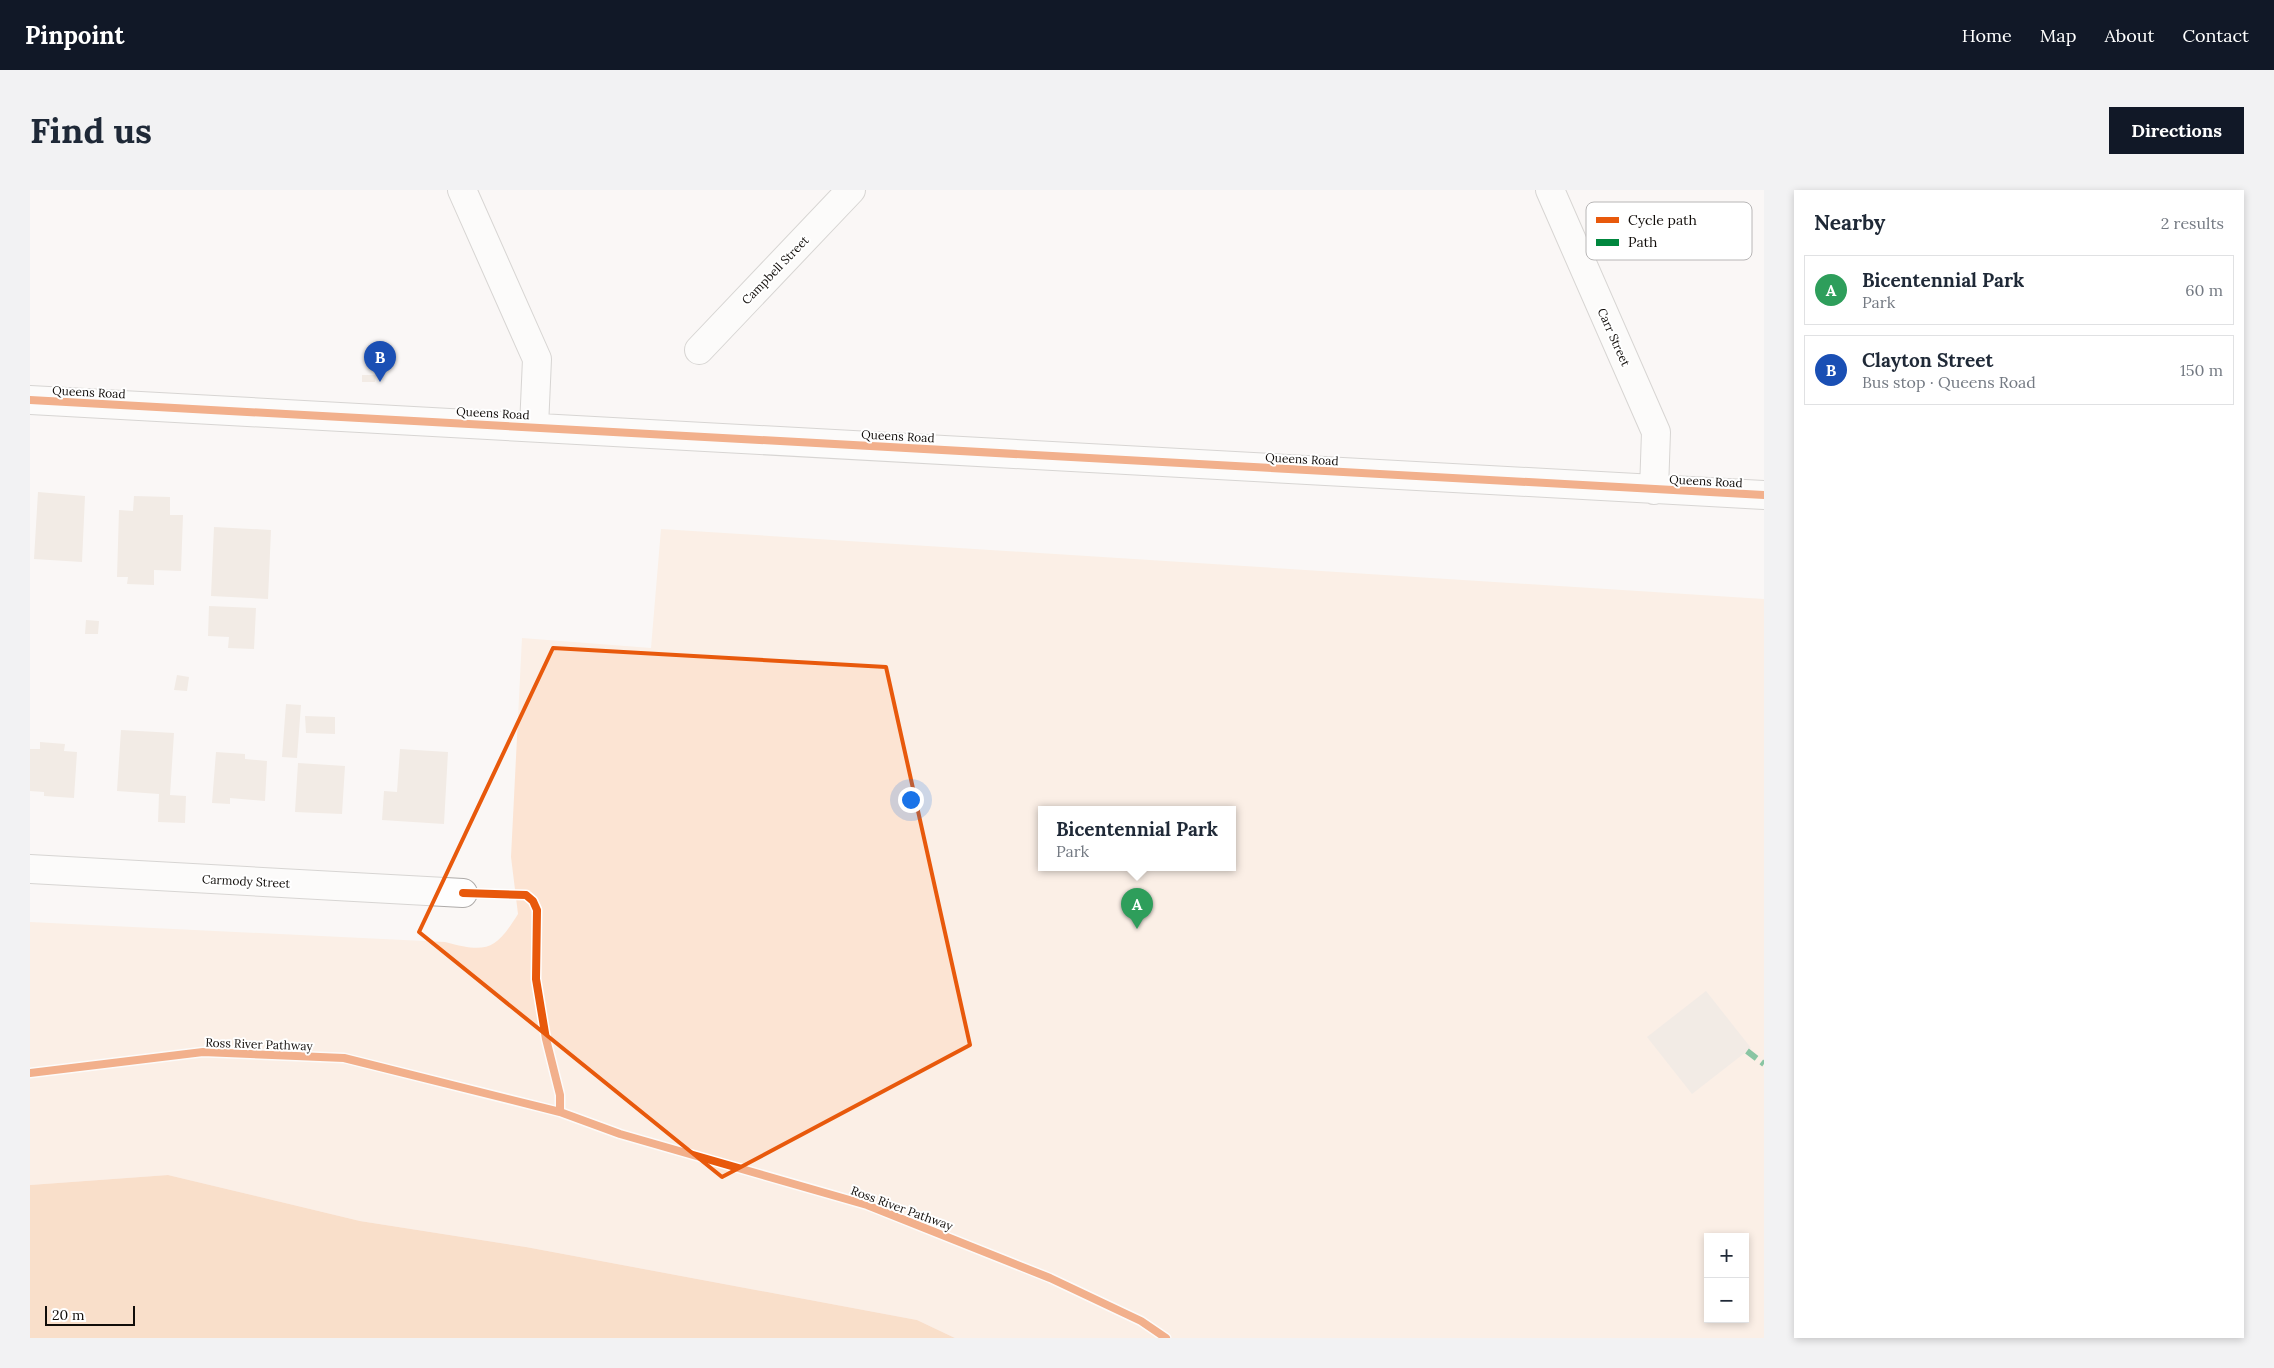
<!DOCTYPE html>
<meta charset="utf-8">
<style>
body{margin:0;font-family:Lora,serif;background:#f2f2f3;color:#1f2937}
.controls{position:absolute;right:15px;bottom:15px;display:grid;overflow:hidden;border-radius:0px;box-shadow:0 2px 8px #0003}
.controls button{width:45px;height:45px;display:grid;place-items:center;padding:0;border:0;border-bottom:1px solid #e0e1e3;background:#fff;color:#1f2937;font:25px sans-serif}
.scale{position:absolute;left:15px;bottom:12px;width:90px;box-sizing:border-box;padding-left:5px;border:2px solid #110d0a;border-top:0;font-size:14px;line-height:18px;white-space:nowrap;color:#110d0a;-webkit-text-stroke:4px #fff;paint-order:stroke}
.you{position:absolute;left:880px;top:609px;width:18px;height:18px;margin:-12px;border:4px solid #fff;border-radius:50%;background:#1a73e8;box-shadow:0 0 0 8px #1a73e833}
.badge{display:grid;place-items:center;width:32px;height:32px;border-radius:50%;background:#111827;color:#fff;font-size:16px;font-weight:700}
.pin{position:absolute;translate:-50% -41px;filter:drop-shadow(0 1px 2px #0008)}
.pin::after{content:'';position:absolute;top:26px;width:18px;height:15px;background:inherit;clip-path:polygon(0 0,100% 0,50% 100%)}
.popup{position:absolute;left:1008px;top:616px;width:198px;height:65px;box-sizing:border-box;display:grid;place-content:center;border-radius:0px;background:#fff;filter:drop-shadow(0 1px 4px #0005);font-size:16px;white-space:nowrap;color:#747a83}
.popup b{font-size:19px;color:#1f2937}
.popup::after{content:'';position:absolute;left:50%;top:100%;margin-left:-10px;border:10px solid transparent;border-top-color:#fff}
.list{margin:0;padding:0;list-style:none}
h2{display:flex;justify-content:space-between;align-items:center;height:65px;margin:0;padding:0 20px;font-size:21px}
h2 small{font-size:16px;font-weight:400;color:#747a83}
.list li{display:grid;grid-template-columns:32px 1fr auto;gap:15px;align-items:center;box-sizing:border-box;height:70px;margin:0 10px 10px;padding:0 10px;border:1px solid #e0e1e3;border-radius:0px}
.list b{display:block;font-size:19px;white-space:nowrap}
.list p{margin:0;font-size:16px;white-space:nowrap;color:#747a83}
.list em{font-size:16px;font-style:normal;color:#747a83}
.map{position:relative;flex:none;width:1734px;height:1148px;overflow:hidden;border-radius:0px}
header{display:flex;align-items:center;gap:30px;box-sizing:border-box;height:70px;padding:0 25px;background:#111827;color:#fff}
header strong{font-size:24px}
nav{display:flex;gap:28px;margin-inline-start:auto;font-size:18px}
.intro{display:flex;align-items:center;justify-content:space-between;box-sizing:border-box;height:120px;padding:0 30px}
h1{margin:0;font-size:35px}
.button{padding:12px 22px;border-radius:0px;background:#111827;color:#fff;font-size:18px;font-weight:700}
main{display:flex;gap:30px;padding:0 30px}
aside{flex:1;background:#fff;border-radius:0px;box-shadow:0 2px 8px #0003}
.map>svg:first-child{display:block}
.green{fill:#fce4d3;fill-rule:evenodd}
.water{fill:#f9c096}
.building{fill:#e9dbd1}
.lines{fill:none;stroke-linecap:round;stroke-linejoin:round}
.street-casing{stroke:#aeaba9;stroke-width:30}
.street{stroke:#fefefe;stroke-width:28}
.quiet{stroke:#00873e;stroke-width:6;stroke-dasharray:12 6;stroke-linecap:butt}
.cycleway-casing{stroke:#fff;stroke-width:11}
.cycleway{stroke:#e8590c;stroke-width:8}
.marked{fill:none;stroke:#e8590c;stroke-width:4;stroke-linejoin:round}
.labels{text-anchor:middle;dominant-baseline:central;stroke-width:4;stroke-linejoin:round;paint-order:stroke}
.street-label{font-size:12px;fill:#110d0a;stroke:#fff}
.key{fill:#fff;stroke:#b8b6b6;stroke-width:1}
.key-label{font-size:14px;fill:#110d0a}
</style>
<header>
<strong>Pinpoint</strong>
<nav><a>Home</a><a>Map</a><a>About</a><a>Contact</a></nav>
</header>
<div class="intro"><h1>Find us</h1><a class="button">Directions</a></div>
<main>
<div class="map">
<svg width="1734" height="1148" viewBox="0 0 1734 1148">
<rect width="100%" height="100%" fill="#faf7f5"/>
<path class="green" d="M 631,339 L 1734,409 L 1734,1148 L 925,1148 L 887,1130 L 496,1057 L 330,1031 L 138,985 L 0,995 L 0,732 L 415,752 C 456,763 465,761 488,724 L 481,667 L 492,448 L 621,458 ZM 1012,620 L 1202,620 L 1202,678 L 1012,678 ZM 1678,1047 L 1715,1047 L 1715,1129 L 1678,1129 Z"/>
<path class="water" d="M 138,985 L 330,1031 L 496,1057 L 887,1130 L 925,1148 L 0,1148 L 0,995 Z"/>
<path class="building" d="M 332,185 L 346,185 L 345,192 L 332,192 Z
M 8,302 L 55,306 L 52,372 L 4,369 Z
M 104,306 L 140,307 L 140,325 L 153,325 L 151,381 L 124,380 L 124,395 L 97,394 L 98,387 L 87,387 L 89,320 L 103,321 Z
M 184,337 L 241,340 L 238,409 L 181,406 Z
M 179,416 L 226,418 L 224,459 L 198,458 L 199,447 L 178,446 Z
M 56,430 L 69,431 L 68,444 L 55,444 Z
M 147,485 L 159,487 L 157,501 L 144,500 Z
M 256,514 L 271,515 L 267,568 L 252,567 Z
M 275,526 L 305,527 L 305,544 L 276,543 Z
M 91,540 L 144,543 L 140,605 L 156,606 L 155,633 L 128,632 L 129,604 L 87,601 Z
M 10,552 L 35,554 L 34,561 L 47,562 L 44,608 L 14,606 L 14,602 L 0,601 L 0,559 L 10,559 Z
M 370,559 L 418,562 L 414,634 L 352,630 L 354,601 L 367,602 Z
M 186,562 L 215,564 L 215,569 L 237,571 L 235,611 L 200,608 L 200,614 L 182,613 Z
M 268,573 L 315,576 L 312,624 L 265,622 Z
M 1676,801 L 1721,858 L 1662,904 L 1617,847 Z"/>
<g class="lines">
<g class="street-casing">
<path id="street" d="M 432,0 L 507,169 L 504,237
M 1520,0 L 1626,242 L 1624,300
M 669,160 L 821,0
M 0,210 L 1734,305
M 0,679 L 433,703"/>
</g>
<use href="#street" class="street"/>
<path class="quiet" d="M 1717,861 L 1734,874"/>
<g class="cycleway-casing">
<path id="cycleway" d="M 0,210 L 1734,305
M 433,703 L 496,705 L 503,711 L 507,720 L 506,789 L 516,849 L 530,905 L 530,922
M 0,883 L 173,862 L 314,868 L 530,922 L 590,944 L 837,1015 L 1020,1088 L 1111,1131 L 1136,1148"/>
</g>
<use href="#cycleway" class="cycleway"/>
</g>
<path d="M0 0H1734V1148H0ZM 523,458 L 856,477 L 940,855 L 692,987 L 389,742 Z" fill="#faf7f5" fill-opacity=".55" fill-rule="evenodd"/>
<path class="marked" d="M 523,458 L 856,477 L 940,855 L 692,987 L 389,742 Z"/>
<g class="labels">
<g class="street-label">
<text transform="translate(745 80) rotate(-46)">Campbell Street</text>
<text transform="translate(1584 147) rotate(66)">Carr Street</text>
<text transform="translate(59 202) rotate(3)">Queens Road</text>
<text transform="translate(463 223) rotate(3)">Queens Road</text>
<text transform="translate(868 246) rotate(3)">Queens Road</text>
<text transform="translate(1272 269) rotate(3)">Queens Road</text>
<text transform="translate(1676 291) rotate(3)">Queens Road</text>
<text transform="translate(216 691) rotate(3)">Carmody Street</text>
<text transform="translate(229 854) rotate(2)">Ross River Pathway</text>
<text transform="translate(872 1018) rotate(20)">Ross River Pathway</text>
</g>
</g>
<rect x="1556" y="12" width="166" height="58" rx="8" class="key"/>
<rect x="1566" y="27" width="23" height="6" fill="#e8590c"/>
<rect x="1566" y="49" width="23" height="7" fill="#00873e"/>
<g class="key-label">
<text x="1598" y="35">Cycle path</text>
<text x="1598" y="57">Path</text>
</g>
</svg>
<div class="controls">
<button>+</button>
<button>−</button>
</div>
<div class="scale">20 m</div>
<div class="you"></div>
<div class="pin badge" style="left:1107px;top:739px;background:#2e9e5b">A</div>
<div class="popup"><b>Bicentennial Park</b>Park</div>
<div class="pin badge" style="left:350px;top:192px;background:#1a4fb4">B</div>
</div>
<aside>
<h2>Nearby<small>2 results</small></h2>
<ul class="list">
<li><span class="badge" style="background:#2e9e5b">A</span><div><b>Bicentennial Park</b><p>Park</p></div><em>60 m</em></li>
<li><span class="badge" style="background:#1a4fb4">B</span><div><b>Clayton Street</b><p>Bus stop · Queens Road</p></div><em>150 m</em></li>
</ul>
</aside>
</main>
